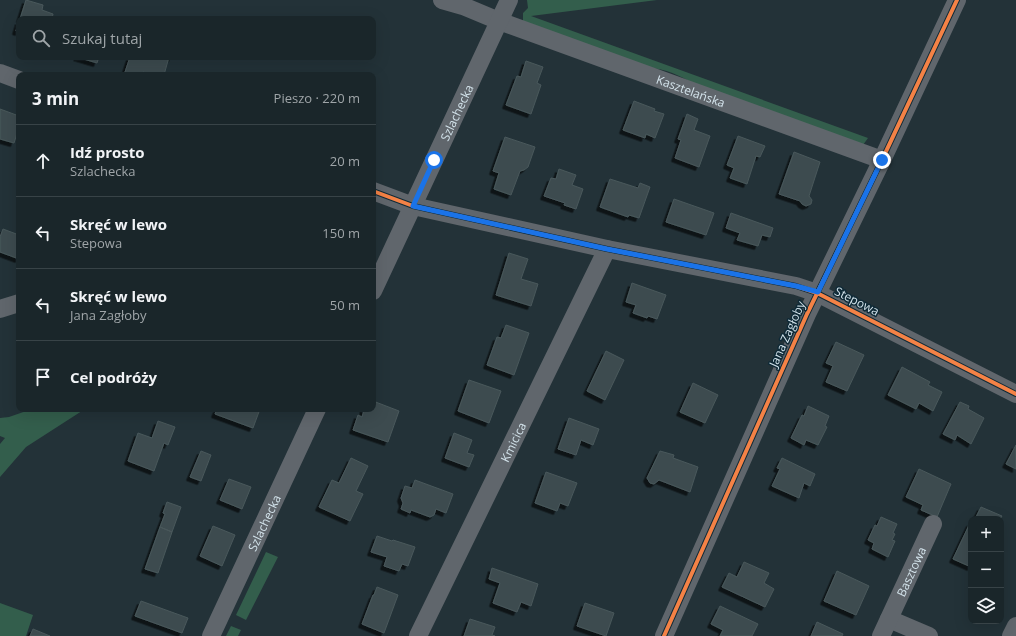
<!DOCTYPE html>
<html lang="pl">
<meta charset="utf-8">
<style>
body{margin:0;font-family:"Open Sans",sans-serif;background:#273236;color:#f1f3f6}
.controls{position:absolute;right:12px;bottom:12px;display:grid;overflow:hidden;border-radius:8px;box-shadow:0 4px 16px #0002}
.controls button{width:36px;height:36px;display:grid;place-items:center;padding:0;border:0;border-bottom:1px solid #384347;background:#1a262a;color:#f1f3f6;font:20px sans-serif}
.stop{position:absolute;width:12px;height:12px;margin:-9px;border:3px solid #1a73e8;border-radius:50%;background:#fff}
.stop.end{background:#1a73e8;border-color:#fff;box-shadow:0 1px 4px #0008}
.list{margin:0;padding:0;list-style:none}
h2{display:flex;justify-content:space-between;align-items:center;height:52px;margin:0;padding:0 16px;font-size:17px}
h2 small{font-size:13px;font-weight:400;color:#9fa5a8}
.list li{display:grid;grid-template-columns:26px 1fr auto;gap:12px;align-items:center;box-sizing:border-box;height:72px;padding:0 16px;border-top:1px solid #384347}
.list b{display:block;font-size:15px;white-space:nowrap}
.list p{margin:0;font-size:13px;white-space:nowrap;color:#9fa5a8}
.list em{font-size:13px;font-style:normal;color:#9fa5a8}
.icon{flex:none;width:22px;height:22px;fill:none;stroke:currentColor;stroke-width:2;stroke-linecap:round;stroke-linejoin:round}
.map{position:relative;flex:none;width:1016px;height:636px;overflow:hidden}
.search{position:absolute;background:#1a262a;box-shadow:0 4px 16px #0002;left:16px;top:16px;width:360px;height:44px;display:flex;align-items:center;gap:10px;box-sizing:border-box;padding:0 14px;border-radius:8px;color:#9fa5a8;font-size:15px}
.panel{position:absolute;background:#1a262a;box-shadow:0 4px 16px #0002;left:16px;top:72px;width:360px;height:340px;border-radius:8px}
.map>svg:first-child{display:block}
.green{fill:#335e4c}
.building{fill:#3e4c4f;stroke:#49585b;filter:url(#shadow)}
.lines{fill:none;stroke-linecap:round;stroke-linejoin:round}
.minor{stroke:#60666c;stroke-width:18}
.cycleway-casing{stroke:#0f2a37;stroke-width:6}
.cycleway{stroke:#f48246;stroke-width:4}
.route{stroke:#1a73e8;stroke-width:5}
.labels{text-anchor:middle;dominant-baseline:central;stroke-width:3;stroke-linejoin:round;paint-order:stroke}
.street-label{font-size:12px;fill:#d3e3eb;stroke:#0f2a37}
</style>
<div class="map">
<svg width="1016" height="636" viewBox="0 0 1016 636">
<defs>
<filter id="shadow"><feDropShadow dx="-3.5" dy="3.5" stdDeviation="0" flood-color="#0009"/></filter>
</defs>
<rect width="100%" height="100%" fill="#233238"/>
<path class="green" d="M 527,0 L 657,0 L 531,16 L 868,138 L 863,145 L 692,83 C 682,76 661,67 648,68 L 523,21 L 523,13 L 528,8 Z
M 32,409 L 85,409 L 26,447 L 0,477 L 0,444 L 5,438 L 0,436 L 0,418 L 9,417 Z
M 266,552 L 278,557 L 246,620 L 236,615 Z
M 0,603 L 33,615 L 26,636 L 0,636 Z
M 231,626 L 241,630 L 238,636 L 226,636 Z"/>
<path class="building" d="M 26,0 L 43,5 L 42,10 L 53,14 L 52,19 L 20,19 Z
M 19,21 L 19,32 L 16,31 Z
M 77,57 L 99,57 L 97,63 Z
M 130,57 L 136,59 L 137,57 L 173,57 L 172,58 L 169,57 L 164,75 L 152,75 L 143,72 L 142,75 L 124,75 Z
M 526,61 L 543,67 L 537,83 L 541,85 L 531,114 L 506,105 L 517,76 L 521,77 Z
M 634,101 L 655,109 L 654,111 L 664,114 L 655,138 L 646,134 L 645,138 L 623,130 Z
M 0,109 L 19,116 L 19,127 L 14,143 L 0,139 Z
M 687,114 L 698,119 L 694,130 L 710,136 L 699,167 L 675,158 L 681,140 L 678,139 Z
M 738,136 L 765,146 L 760,157 L 756,156 L 747,184 L 730,178 L 734,168 L 727,165 Z
M 505,137 L 535,147 L 528,167 L 524,170 L 520,171 L 511,195 L 494,189 L 499,173 L 493,171 Z
M 794,152 L 820,162 L 809,196 L 812,200 L 811,204 L 806,206 L 802,204 L 800,201 L 779,194 Z
M 559,169 L 576,175 L 572,185 L 583,189 L 576,209 L 564,205 L 565,203 L 544,196 L 551,178 L 556,179 Z
M 610,179 L 638,188 L 640,183 L 650,187 L 639,218 L 629,215 L 628,217 L 600,207 Z
M 674,199 L 714,213 L 706,235 L 666,222 Z
M 731,213 L 773,228 L 770,237 L 762,235 L 758,246 L 737,240 L 740,233 L 726,228 Z
M 3,229 L 19,235 L 19,259 L 0,252 L 0,237 Z
M 509,253 L 528,259 L 521,279 L 538,284 L 531,306 L 496,295 Z
M 632,283 L 666,295 L 657,319 L 648,316 L 647,318 L 633,313 L 636,305 L 626,302 Z
M 506,325 L 529,333 L 514,375 L 487,365 L 497,337 L 501,338 Z
M 836,342 L 864,355 L 847,391 L 826,382 L 833,366 L 826,363 Z
M 606,351 L 624,360 L 605,400 L 587,391 Z
M 902,367 L 930,382 L 928,385 L 942,392 L 933,411 L 919,403 L 916,409 L 888,395 Z
M 469,380 L 501,391 L 489,423 L 458,411 Z
M 693,383 L 718,395 L 705,423 L 680,412 Z
M 373,401 L 399,411 L 388,442 L 353,430 L 358,415 L 362,417 L 364,410 L 363,409 L 373,409 Z
M 960,402 L 969,406 L 968,409 L 984,418 L 971,444 L 957,435 L 955,440 L 943,434 Z
M 808,406 L 829,416 L 825,426 L 827,427 L 818,445 L 806,440 L 804,445 L 791,438 L 802,415 L 804,416 Z
M 217,409 L 260,409 L 253,428 L 215,414 Z
M 569,418 L 599,429 L 593,445 L 581,440 L 576,455 L 558,449 Z
M 158,421 L 175,427 L 168,445 L 164,443 L 154,471 L 128,461 L 138,433 L 152,438 Z
M 454,433 L 472,440 L 467,453 L 474,455 L 469,467 L 445,458 Z
M 1016,445 L 1016,469 L 1006,464 Z
M 201,451 L 211,455 L 201,481 L 190,477 Z
M 660,451 L 674,455 L 673,458 L 698,467 L 690,492 L 659,480 L 654,484 L 650,483 L 647,478 Z
M 351,458 L 368,466 L 356,491 L 363,494 L 350,521 L 319,507 L 332,480 L 339,483 Z
M 782,458 L 815,474 L 810,486 L 804,483 L 799,498 L 772,486 L 780,469 L 777,468 Z
M 919,469 L 951,484 L 937,517 L 921,510 L 923,505 L 906,497 Z
M 546,472 L 577,483 L 568,506 L 560,503 L 557,511 L 535,503 Z
M 229,479 L 251,487 L 242,509 L 220,500 Z
M 415,480 L 453,494 L 446,513 L 436,509 L 434,515 L 430,517 L 411,510 L 410,513 L 401,509 L 403,503 L 401,498 L 405,486 L 412,488 Z
M 167,502 L 181,507 L 172,532 L 160,527 L 165,514 L 163,513 Z
M 981,507 L 1002,516 L 1000,519 L 975,519 Z
M 881,517 L 897,524 L 893,533 L 895,534 L 892,540 L 895,541 L 888,557 L 872,549 L 874,543 L 868,540 L 875,525 L 877,526 Z
M 970,523 L 971,523 L 971,567 L 953,559 Z
M 213,526 L 235,535 L 222,566 L 200,556 Z
M 160,527 L 172,532 L 158,573 L 145,569 Z
M 377,536 L 392,541 L 393,540 L 415,547 L 408,566 L 402,564 L 399,571 L 384,566 L 387,557 L 371,552 Z
M 744,562 L 769,573 L 764,583 L 774,589 L 765,607 L 722,587 L 729,573 L 737,577 Z
M 492,568 L 538,584 L 531,606 L 521,602 L 517,612 L 493,603 L 500,583 L 489,579 Z
M 837,571 L 869,586 L 856,615 L 824,601 Z
M 377,587 L 398,595 L 384,633 L 362,624 L 373,595 L 374,595 Z
M 141,601 L 188,618 L 182,633 L 135,616 Z
M 585,603 L 614,613 L 606,636 L 577,626 Z
M 720,606 L 758,624 L 752,636 L 720,636 L 723,630 L 711,624 Z
M 470,619 L 495,627 L 492,635 L 495,636 L 464,636 Z
M 817,622 L 843,634 L 842,636 L 811,636 Z
M 33,629 L 50,636 L 30,636 Z"/>
<g class="lines">
<g class="minor">
<path id="s1" d="M 442,0 L 463,6 L 499,21 L 882,160"/>
<path d="M 0,73 L 19,80"/>
<path d="M 373,191 L 413,206 L 607,249 L 796,286 L 817,293 L 1016,394"/>
<path id="s2" d="M 373,291 L 509,0"/>
<path d="M 0,309 L 19,303"/>
<path d="M 889,619 L 929,636"/>
<path id="s3" d="M 211,636 L 317,409"/>
<path id="s4" d="M 418,636 L 607,249"/>
<path d="M 664,636 L 807,314 L 882,160 L 957,0"/>
<path id="s5" d="M 881,636 L 933,524"/>
<path d="M 1011,636 L 1016,626"/>
</g>
<g class="cycleway-casing">
<path id="cycleway" d="M 373,191 L 413,206 L 607,249 L 796,286 L 817,293 L 1016,394
M 664,636 L 807,314 L 882,160 L 957,0"/>
</g>
<use href="#cycleway" class="cycleway"/>
</g>
<g class="lines">
<path class="route" d="M 434,160 L 413,206 L 607,249 L 796,286 L 818,292 L 882,160"/>
</g>
<g class="labels">
<g class="street-label">
<text stroke="none"><textPath href="#s1" startOffset="265">Kasztelańska</textPath></text>
<text stroke="none"><textPath href="#s2" startOffset="197">Szlachecka</textPath></text>
<text transform="translate(857 301) rotate(27)">Stepowa</text>
<text transform="translate(787 334) rotate(-66)">Jana Zagłoby</text>
<text stroke="none"><textPath href="#s4" startOffset="216">Kmicica</textPath></text>
<text stroke="none"><textPath href="#s3" startOffset="125">Szlachecka</textPath></text>
<text stroke="none"><textPath href="#s5" startOffset="71">Basztowa</textPath></text>
</g>
</g>
</svg>
<div class="controls">
<button>+</button>
<button>−</button>
<button><svg class="icon" aria-label="layers" viewBox="0 0 24 24"><path d="M12 4l9 5-9 5-9-5zM3 14l9 5 9-5"/></svg></button>
</div>
<div class="stop" style="left:434px;top:160px"></div>
<div class="stop end" style="left:882px;top:160px"></div>
<div class="search"><svg class="icon" aria-label="search" viewBox="0 0 24 24"><circle cx="10" cy="10" r="6"/><path d="M15 15l6 6"/></svg>Szukaj tutaj</div>
<section class="panel">
<h2>3 min<small>Pieszo · 220 m</small></h2>
<ul class="list">
<li><svg class="icon" aria-label="ahead" viewBox="0 0 24 24"><path d="M12 20V5M6 11l6-6 6 6"/></svg><div><b>Idź prosto</b><p>Szlachecka</p></div><em>20 m</em></li>
<li><svg class="icon" aria-label="left" viewBox="0 0 24 24"><path d="M17 20v-9H6M10 6l-5 5 5 5"/></svg><div><b>Skręć w lewo</b><p>Stepowa</p></div><em>150 m</em></li>
<li><svg class="icon" aria-label="left" viewBox="0 0 24 24"><path d="M17 20v-9H6M10 6l-5 5 5 5"/></svg><div><b>Skręć w lewo</b><p>Jana Zagłoby</p></div><em>50 m</em></li>
<li><svg class="icon" aria-label="arrive" viewBox="0 0 24 24"><path d="M6 21V4h12l-3 4 3 4H6"/></svg><div><b>Cel podróży</b></div></li>
</ul>
</section>
</div>
